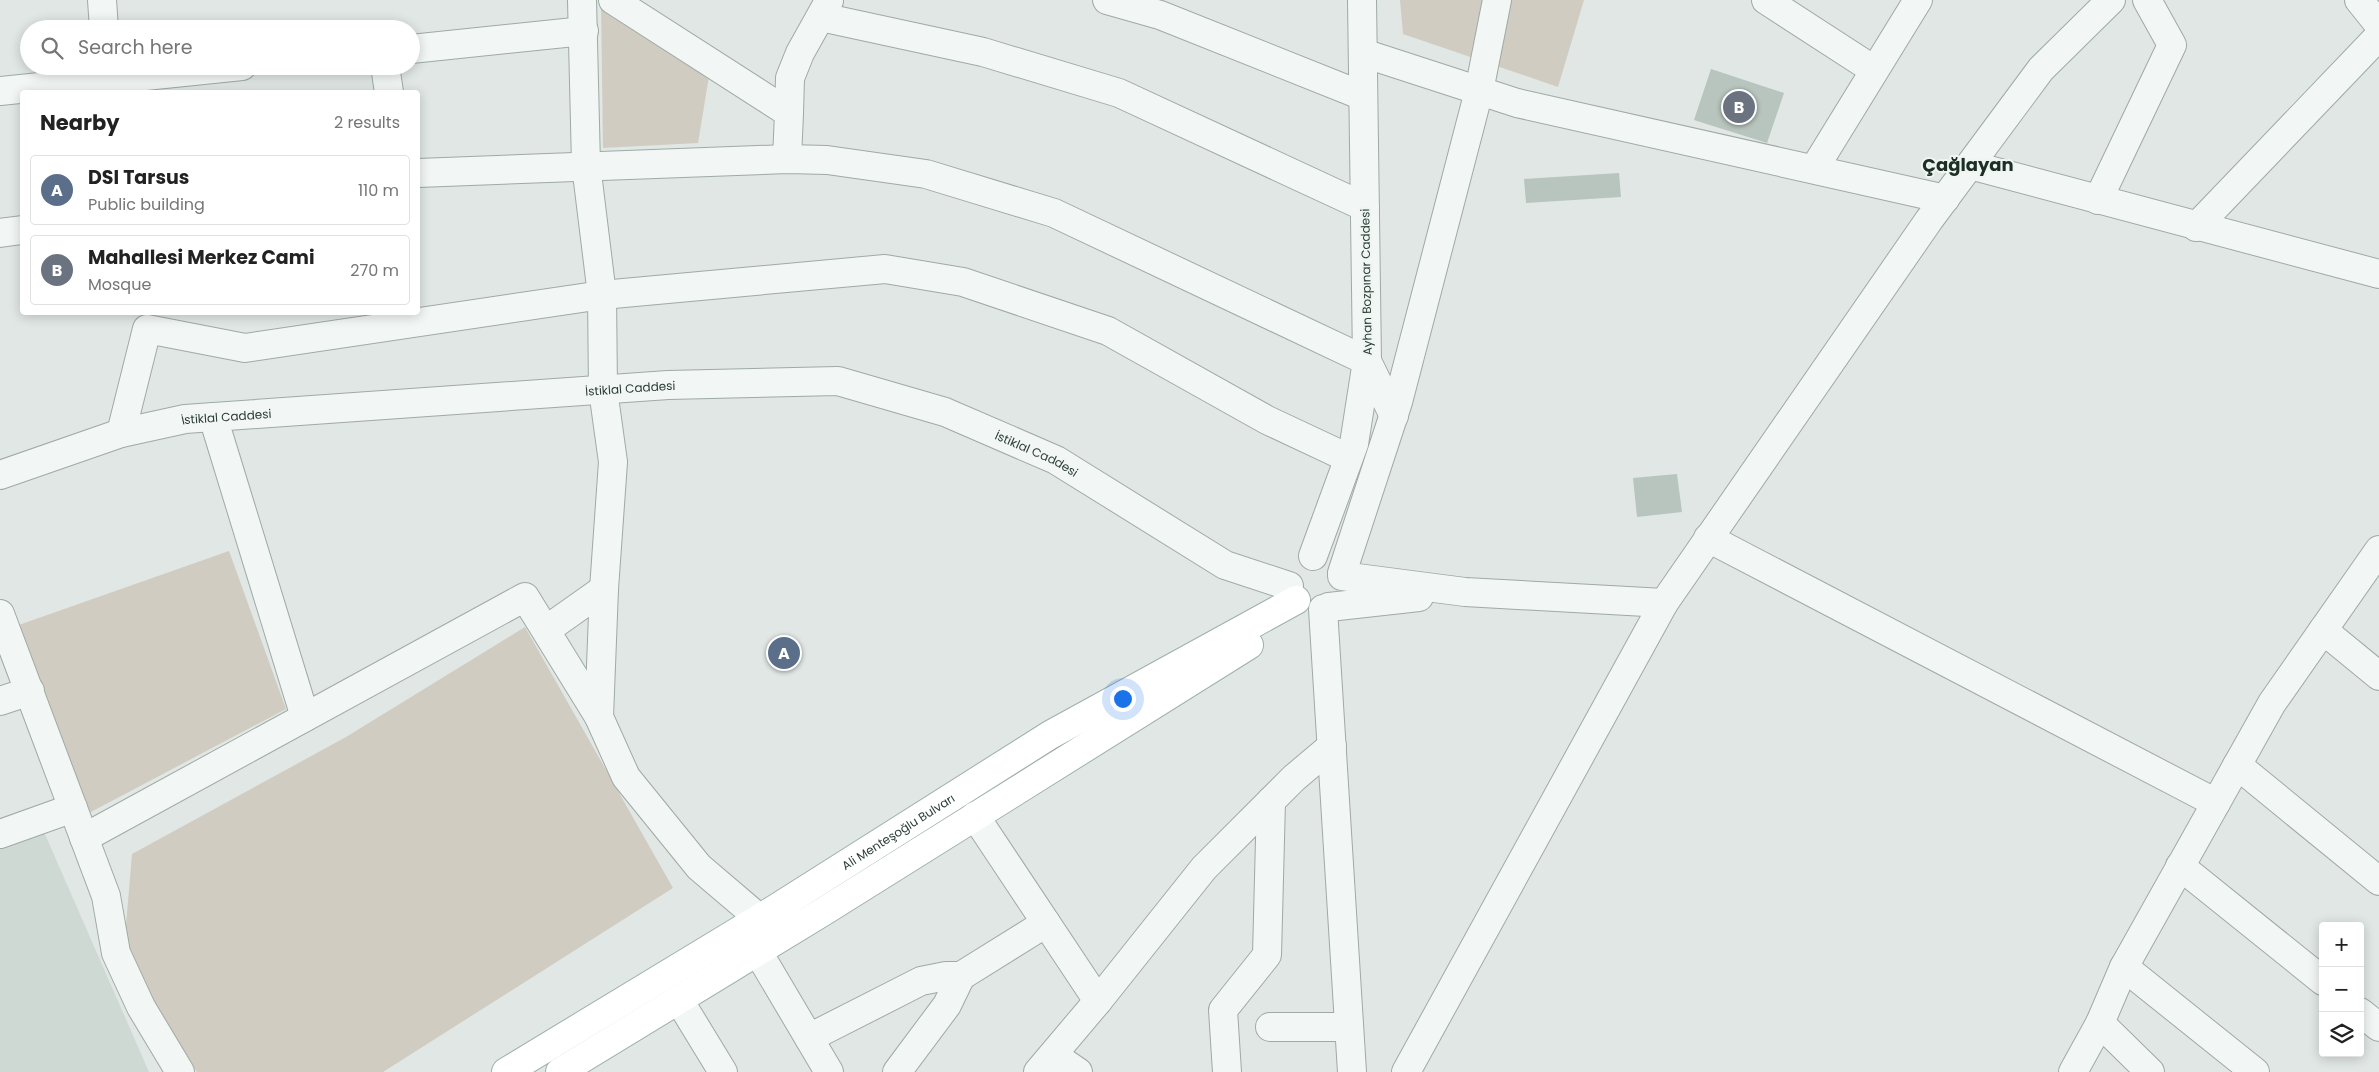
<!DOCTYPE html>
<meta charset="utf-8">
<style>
body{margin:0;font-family:Poppins,sans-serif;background:#f6f6f6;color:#222}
.controls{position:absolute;right:15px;bottom:15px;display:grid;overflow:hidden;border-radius:5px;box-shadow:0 2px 12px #0003}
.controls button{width:45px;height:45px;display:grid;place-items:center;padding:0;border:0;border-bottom:1px solid #e0e0e0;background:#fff;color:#222;font:25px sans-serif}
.you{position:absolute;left:1122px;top:698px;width:18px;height:18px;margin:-12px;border:4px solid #fff;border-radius:50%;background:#1a73e8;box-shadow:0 0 0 8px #1a73e833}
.badge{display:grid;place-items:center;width:32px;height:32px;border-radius:50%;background:#1a73e8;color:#fff;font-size:16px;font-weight:700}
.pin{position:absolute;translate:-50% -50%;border:2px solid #fff;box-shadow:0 1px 5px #0006}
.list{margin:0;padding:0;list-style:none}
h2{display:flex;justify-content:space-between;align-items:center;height:65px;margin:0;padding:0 20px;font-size:21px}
h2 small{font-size:16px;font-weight:400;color:#767676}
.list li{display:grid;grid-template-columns:32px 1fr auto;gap:15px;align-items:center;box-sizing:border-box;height:70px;margin:0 10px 10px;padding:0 10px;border:1px solid #e0e0e0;border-radius:5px}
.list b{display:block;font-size:19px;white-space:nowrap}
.list p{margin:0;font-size:16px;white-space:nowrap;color:#767676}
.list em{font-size:16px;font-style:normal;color:#767676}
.icon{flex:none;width:28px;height:28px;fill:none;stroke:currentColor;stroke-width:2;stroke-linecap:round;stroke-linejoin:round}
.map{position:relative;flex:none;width:2379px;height:1072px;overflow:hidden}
.search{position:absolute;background:#fff;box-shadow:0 2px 12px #0003;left:20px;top:20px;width:400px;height:55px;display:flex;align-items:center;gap:12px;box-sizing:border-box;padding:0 18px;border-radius:28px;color:#767676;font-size:19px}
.panel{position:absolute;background:#fff;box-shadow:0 2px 12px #0003;left:20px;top:90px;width:400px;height:225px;border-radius:5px}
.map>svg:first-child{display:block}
.built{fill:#cfd9d4}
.green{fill:#d0ccc2}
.building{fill:#b8c4be}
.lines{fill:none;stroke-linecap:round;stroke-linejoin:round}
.minor-casing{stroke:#9faaa5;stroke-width:30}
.major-casing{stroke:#9fb0a8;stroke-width:30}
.minor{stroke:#f2f6f5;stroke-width:28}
.major{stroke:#fff;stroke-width:28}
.labels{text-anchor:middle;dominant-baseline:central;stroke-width:4;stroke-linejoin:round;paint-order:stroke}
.street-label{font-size:12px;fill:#2b3d35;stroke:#eff5f2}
.district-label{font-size:18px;font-weight:bold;fill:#1d2e27;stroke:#eff5f2}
</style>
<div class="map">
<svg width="2379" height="1072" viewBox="0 0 2379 1072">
<rect width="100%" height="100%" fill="#e0e7e4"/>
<path class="built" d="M 44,832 L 149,1072 L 0,1072 L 0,846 Z"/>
<path class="green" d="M 1400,0 L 1584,0 L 1558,87 L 1403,34 Z
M 601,1 L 709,76 L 698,143 L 603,148 Z
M 229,551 L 286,709 L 89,813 L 16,626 Z
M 525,627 L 673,888 L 383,1072 L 197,1072 L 152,1006 L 125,937 L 132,854 L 346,737 Z"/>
<path class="building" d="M 1711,69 L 1784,93 L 1767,143 L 1694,120 Z
M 1619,173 L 1621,197 L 1526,203 L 1524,179 Z
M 1677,474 L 1682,512 L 1637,517 L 1633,478 Z"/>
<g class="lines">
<g class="minor-casing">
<g id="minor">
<path d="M 102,0 L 104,29"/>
<path d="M 582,0 L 586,165 L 602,295 L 603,390 L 613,462 L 604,589 L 599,717 L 626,777 L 699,867 L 759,918 L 758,952 L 829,1072"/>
<path d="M 613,0 L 789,113 L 787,159"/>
<path d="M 1107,0 L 1160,15 L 1363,96"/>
<path d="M 1766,0 L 1874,70"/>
<path d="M 2359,0 L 2379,25"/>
<path d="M 821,17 L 983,52 L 1119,93 L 1365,207"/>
<path d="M 411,49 L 584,31"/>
<path d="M 1363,53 L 1517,103 L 1945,199"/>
<path d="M 385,66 L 389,92"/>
<path d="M 0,91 L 242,66"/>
<path d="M 789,113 L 790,78 L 800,53 L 829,1"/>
<path d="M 1970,165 L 2379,274"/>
<path d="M 1814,169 L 1918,0"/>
<path d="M 418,173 L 787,159 L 827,160 L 926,174 L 1054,213 L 1367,361 L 1394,416"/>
<path d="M 2098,200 L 2172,45 L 2147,0"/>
<path d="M 2196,227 L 2379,36"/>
<path d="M 0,233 L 22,230"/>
<path d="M 213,417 L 305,717"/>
<path d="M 121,433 L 147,329 L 245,348 L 602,295 L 885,269 L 963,282 L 1108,331 L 1267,420 L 1348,458"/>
<path id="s1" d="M 0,475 L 121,433 L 185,419 L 668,385 L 838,381 L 945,412 L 1056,460 L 1225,565 L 1289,586"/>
<path d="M 1708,538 L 2216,803"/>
<path d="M 1313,556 L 1354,444 L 1367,361 L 1362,0"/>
<path d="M 1342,573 L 1398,402 L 1479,91 L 1497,0"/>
<path d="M 1342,576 L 1465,592 L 1664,603"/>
<path d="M 1329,607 L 1419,597"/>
<path d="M 1323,609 L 1352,1072"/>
<path d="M 0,614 L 106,896 L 116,953 L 141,1007 L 180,1072"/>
<path d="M 546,630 L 604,589"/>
<path d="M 2323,630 L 2379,676"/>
<path d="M 0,701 L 30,691"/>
<path d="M 2237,765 L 2379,881"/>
<path d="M 975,816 L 1098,1001"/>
<path d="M 0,834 L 73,808"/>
<path d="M 84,838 L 525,597 L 599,717"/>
<path d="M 2180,866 L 2323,981"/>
<path d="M 2124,967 L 2255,1072"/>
<path d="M 679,1000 L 723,1072"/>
<path d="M 2360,1012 L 2379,1027"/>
<path d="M 2100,1023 L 2150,1072"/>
<path d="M 1270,1027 L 1349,1027"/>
<path d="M 809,1038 L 921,981 L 946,976 L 961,976 L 1046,923"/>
<path d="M 897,1072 L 947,1005 L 961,976"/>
<path d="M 1038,1072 L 1098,1001 L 1204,868 L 1294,778 L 1332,746"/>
<path d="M 1051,1072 L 1053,1055 L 1078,1072"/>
<path d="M 1227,1072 L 1223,1010 L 1267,955 L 1271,801"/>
<path d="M 1406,1072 L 1664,603 L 1929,220 L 2041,69 L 2111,0"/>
<path d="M 2073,1072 L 2100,1023 L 2124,967 L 2272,703 L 2379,550"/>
</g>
</g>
<g class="major-casing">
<g id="major">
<path id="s2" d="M 506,1072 L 775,909 L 1050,735 L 1296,600"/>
<path d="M 560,1072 L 821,913 L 1249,645"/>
</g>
</g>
<use href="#minor" class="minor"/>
<use href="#major" class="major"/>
</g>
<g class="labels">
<g class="street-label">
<text transform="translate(1366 282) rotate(-91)">Ayhan Bozpınar Caddesi</text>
<text stroke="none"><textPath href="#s1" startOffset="640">İstiklal Caddesi</textPath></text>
<text stroke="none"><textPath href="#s1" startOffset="235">İstiklal Caddesi</textPath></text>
<text stroke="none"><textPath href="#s1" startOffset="1060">İstiklal Caddesi</textPath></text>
<text stroke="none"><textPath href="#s2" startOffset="460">Ali Menteşoğlu Bulvarı</textPath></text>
</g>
<g class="district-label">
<text x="1968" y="164">Çağlayan</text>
</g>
</g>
</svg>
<div class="controls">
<button>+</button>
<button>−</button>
<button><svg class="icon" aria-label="layers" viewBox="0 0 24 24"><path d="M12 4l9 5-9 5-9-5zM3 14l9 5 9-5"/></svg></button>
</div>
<div class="you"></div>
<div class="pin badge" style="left:784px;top:653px;background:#5c6f8a">A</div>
<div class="pin badge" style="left:1739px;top:107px;background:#6b7280">B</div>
<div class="search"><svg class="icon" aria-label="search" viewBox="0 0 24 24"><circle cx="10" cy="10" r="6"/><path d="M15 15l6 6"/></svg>Search here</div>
<section class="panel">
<h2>Nearby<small>2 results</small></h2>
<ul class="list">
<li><span class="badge" style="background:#5c6f8a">A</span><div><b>DSI Tarsus</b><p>Public building</p></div><em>110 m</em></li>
<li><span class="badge" style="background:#6b7280">B</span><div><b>Mahallesi Merkez Cami</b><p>Mosque</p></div><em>270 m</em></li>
</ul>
</section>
</div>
